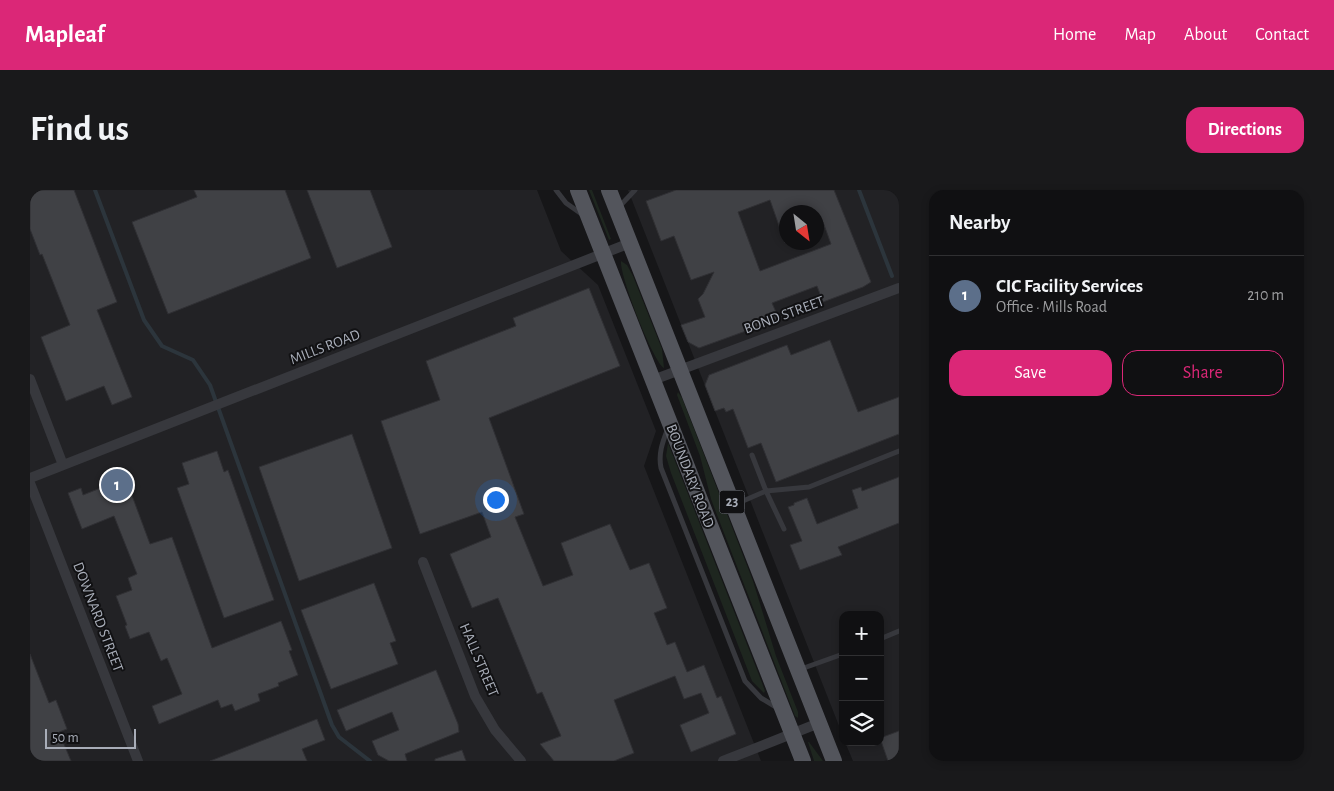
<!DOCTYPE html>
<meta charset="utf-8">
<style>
body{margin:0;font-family:"Alegreya Sans",sans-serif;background:#19191b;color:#f1f3f6}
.controls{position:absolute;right:15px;bottom:15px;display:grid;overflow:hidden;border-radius:10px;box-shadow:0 2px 8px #0003}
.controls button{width:45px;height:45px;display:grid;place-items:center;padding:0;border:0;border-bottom:1px solid #303032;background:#101012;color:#f1f3f6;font:25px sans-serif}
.compass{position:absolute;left:749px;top:15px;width:45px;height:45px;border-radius:50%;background:#101012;box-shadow:0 2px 8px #0003;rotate:150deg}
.scale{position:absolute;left:15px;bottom:12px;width:91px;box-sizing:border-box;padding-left:5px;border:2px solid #a8adb8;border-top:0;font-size:14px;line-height:18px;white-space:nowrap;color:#a8adb8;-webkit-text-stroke:4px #111113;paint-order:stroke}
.you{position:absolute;left:465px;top:309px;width:18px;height:18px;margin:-12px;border:4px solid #fff;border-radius:50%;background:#1a73e8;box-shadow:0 0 0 8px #1a73e833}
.badge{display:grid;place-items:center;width:32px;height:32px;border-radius:50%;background:#db2777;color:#fff;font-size:16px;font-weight:700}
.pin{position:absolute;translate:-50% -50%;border:2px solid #fff;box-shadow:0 1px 5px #0006}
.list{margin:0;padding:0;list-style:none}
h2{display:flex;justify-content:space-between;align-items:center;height:65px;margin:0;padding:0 20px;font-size:21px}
h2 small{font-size:16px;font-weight:400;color:#9c9d9f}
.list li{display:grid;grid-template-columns:32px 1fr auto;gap:15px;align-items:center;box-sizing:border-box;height:80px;padding:0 20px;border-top:1px solid #303032}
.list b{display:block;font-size:19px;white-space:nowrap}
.list p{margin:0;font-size:16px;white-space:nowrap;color:#9c9d9f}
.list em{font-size:16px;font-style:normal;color:#9c9d9f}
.actions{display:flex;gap:10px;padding:15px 20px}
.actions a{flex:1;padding:11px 0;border:1px solid #db2777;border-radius:15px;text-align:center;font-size:18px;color:#db2777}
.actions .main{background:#db2777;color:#fff}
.icon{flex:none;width:28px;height:28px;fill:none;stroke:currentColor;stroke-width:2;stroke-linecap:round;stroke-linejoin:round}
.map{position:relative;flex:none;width:869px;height:571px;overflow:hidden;border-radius:15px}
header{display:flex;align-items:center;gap:30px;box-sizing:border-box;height:70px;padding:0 25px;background:#db2777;color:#fff}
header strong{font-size:24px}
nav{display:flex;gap:28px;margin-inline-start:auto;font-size:18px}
.intro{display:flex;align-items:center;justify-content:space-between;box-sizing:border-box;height:120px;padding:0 30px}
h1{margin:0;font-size:35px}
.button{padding:12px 22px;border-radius:15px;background:#db2777;color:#fff;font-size:18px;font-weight:700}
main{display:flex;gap:30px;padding:0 30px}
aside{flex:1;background:#101012;border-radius:15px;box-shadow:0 2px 8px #0003}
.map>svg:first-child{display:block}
.built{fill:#222225;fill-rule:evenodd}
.green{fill:#1e261f}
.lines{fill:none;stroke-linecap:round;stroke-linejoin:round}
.stream{stroke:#2c353c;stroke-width:4}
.building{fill:#404145;stroke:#303034;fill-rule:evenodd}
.service{stroke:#37383d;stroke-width:5}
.minor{stroke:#37383d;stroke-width:10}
.primary{stroke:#53555c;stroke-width:16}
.labels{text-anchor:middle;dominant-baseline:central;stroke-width:4;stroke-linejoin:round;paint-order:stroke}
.shield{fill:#111113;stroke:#7b7e86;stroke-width:1}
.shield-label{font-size:14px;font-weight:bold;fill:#a8adb8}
.street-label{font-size:15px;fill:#a8adb8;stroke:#111113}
</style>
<header>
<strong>Mapleaf</strong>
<nav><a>Home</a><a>Map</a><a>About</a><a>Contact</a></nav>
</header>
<div class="intro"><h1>Find us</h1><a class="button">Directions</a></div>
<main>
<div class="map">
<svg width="869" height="571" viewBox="0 0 869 571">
<rect width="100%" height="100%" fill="#161618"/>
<path class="built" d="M 0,0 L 507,0 L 531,61 L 568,95 L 626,241 L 614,276 L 731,571 L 0,571 Z
M 598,0 L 869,0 L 869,571 L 823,571 L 815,552 L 850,552 L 850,425 L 813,425 L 813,546 ZM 756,22 L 786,22 L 786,52 L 756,52 Z"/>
<path class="green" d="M 559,0 L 562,0 L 581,49 L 579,50 Z
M 591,71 L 597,75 L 603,86 L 632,159 L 634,178 C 623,172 589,84 591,71 Z
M 648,202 L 652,208 L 723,391 L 746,466 L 768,522 L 768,528 L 765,526 L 687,325 L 681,309 L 670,266 L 647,205 Z
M 638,253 L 729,485 L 735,501 L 734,503 L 722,491 L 641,283 L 636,266 Z
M 778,552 L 779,552 L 793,571 L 784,571 Z"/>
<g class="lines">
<path class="stream" d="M 65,0 L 114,130 L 132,156 L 163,170 L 180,195 L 302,535 L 309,547 L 340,571
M 829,0 L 862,86"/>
</g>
<path class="building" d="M 0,0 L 44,0 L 87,112 L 67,120 L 102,207 L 82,215 L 74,196 L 36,211 L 11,147 L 40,135 L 12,64 L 10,65 L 0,39 Z
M 164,0 L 255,0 L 281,68 L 138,124 L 102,32 L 167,7 Z
M 277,0 L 340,0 L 362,57 L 307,78 Z
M 646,0 L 804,0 L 841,92 L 833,97 L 793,112 L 787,96 L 742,113 L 749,129 L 669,158 L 658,152 L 651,135 L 675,127 L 668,109 L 673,104 L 684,82 L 661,90 L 644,46 L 631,51 L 616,11 ZM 740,10 L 755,53 L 756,22 L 786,22 L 786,35 L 793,32 L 801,54 L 730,81 L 708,22 Z
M 559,98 L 590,176 L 459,228 L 494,324 L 485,327 L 513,396 L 543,385 L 531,353 L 580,334 L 600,380 L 619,373 L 637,418 L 624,423 L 637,455 L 645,452 L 657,482 L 674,475 L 687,508 L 691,506 L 706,544 L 661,562 L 650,535 L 679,523 L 671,503 L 654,509 L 645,486 L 584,510 L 604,563 L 584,571 L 524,571 L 510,554 L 531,546 L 512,502 L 507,504 L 468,408 L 442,418 L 420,364 L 461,347 L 452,322 L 390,344 L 351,231 L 410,210 L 396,171 L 486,136 L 483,128 Z
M 800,150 L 828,222 L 869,207 L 869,244 L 746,292 L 731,253 L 718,258 L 703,219 L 696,222 L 694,218 L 685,221 L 675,195 L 679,185 L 757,155 L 761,165 Z
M 322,244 L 362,358 L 269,391 L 229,277 Z
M 187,261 L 194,282 L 198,280 L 244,410 L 194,428 L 147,298 L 159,294 L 152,273 Z
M 94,284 L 120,354 L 142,347 L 182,458 L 251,431 L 262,460 L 259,461 L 268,485 L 248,493 L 249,496 L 228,504 L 230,511 L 205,521 L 202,514 L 191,518 L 188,510 L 129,534 L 122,516 L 152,504 L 137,468 L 131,471 L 119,442 L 100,449 L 95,436 L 97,435 L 86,406 L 102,400 L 98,388 L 107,384 L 84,326 L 52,339 L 38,303 L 51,298 L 53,305 L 73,297 L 70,290 Z
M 869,287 L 869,333 L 808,357 L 812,365 L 770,380 L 760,355 L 772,351 L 758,317 L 764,315 L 764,313 L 777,308 L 787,334 L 828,318 L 822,300 L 831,297 L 832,301 Z
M 344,393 L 366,451 L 360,453 L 368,474 L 301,499 L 271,420 Z
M 0,464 L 19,513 L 26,510 L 37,539 L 29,542 L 41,571 L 0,571 Z
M 406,480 L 428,534 L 429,542 L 375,564 L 377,571 L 359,571 L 348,565 L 342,551 L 369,540 L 362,522 L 316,541 L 307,520 Z
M 287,529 L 295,550 L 272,559 L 277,571 L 180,571 Z
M 869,541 L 869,571 L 858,571 L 850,548 Z
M 432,560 L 436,571 L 405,571 L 405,569 Z"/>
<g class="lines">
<path class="service" d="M 526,0 L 536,13 L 553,25
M 588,18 L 605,0
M 638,238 C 633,251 628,263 631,278 L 715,491 L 731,508 L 746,517
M 722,265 L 736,301 L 754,339
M 706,314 L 736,301 L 779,297 L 869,261
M 850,449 L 869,441
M 771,479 L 813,464"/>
<path class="minor" d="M 0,189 L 33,275
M 623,190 L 869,98
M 0,288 L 600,53
M 0,293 L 108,571
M 393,372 L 445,506 L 465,540 L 491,571
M 693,571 L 789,533"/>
<path class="primary" d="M 548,0 L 773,571
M 579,0 L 804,571"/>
</g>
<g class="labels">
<rect class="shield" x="689.5" y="300.5" width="25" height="23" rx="4"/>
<g class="shield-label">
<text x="702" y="312">23</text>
</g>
<g class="street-label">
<text transform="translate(754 125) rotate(-20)">BOND STREET</text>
<text transform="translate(295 157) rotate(-21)">MILLS ROAD</text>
<text transform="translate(660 286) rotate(69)">BOUNDARY ROAD</text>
<text transform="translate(68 427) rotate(69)">DOWNARD STREET</text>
<text transform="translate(449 470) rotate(67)">HALL STREET</text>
</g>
</g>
</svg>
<div class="controls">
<button>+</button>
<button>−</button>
<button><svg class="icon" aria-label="layers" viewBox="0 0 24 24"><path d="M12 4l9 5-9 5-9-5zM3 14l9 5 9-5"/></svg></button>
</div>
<svg class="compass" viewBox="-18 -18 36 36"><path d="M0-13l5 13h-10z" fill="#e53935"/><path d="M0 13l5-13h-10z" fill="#9c9d9f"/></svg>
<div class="scale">50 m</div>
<div class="you"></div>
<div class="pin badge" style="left:87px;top:295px;background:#5c6f8a">1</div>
</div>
<aside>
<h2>Nearby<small></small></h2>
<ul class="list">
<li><span class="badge" style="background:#5c6f8a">1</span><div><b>CIC Facility Services</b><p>Office · Mills Road</p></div><em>210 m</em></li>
</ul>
<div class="actions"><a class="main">Save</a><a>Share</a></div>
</aside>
</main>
